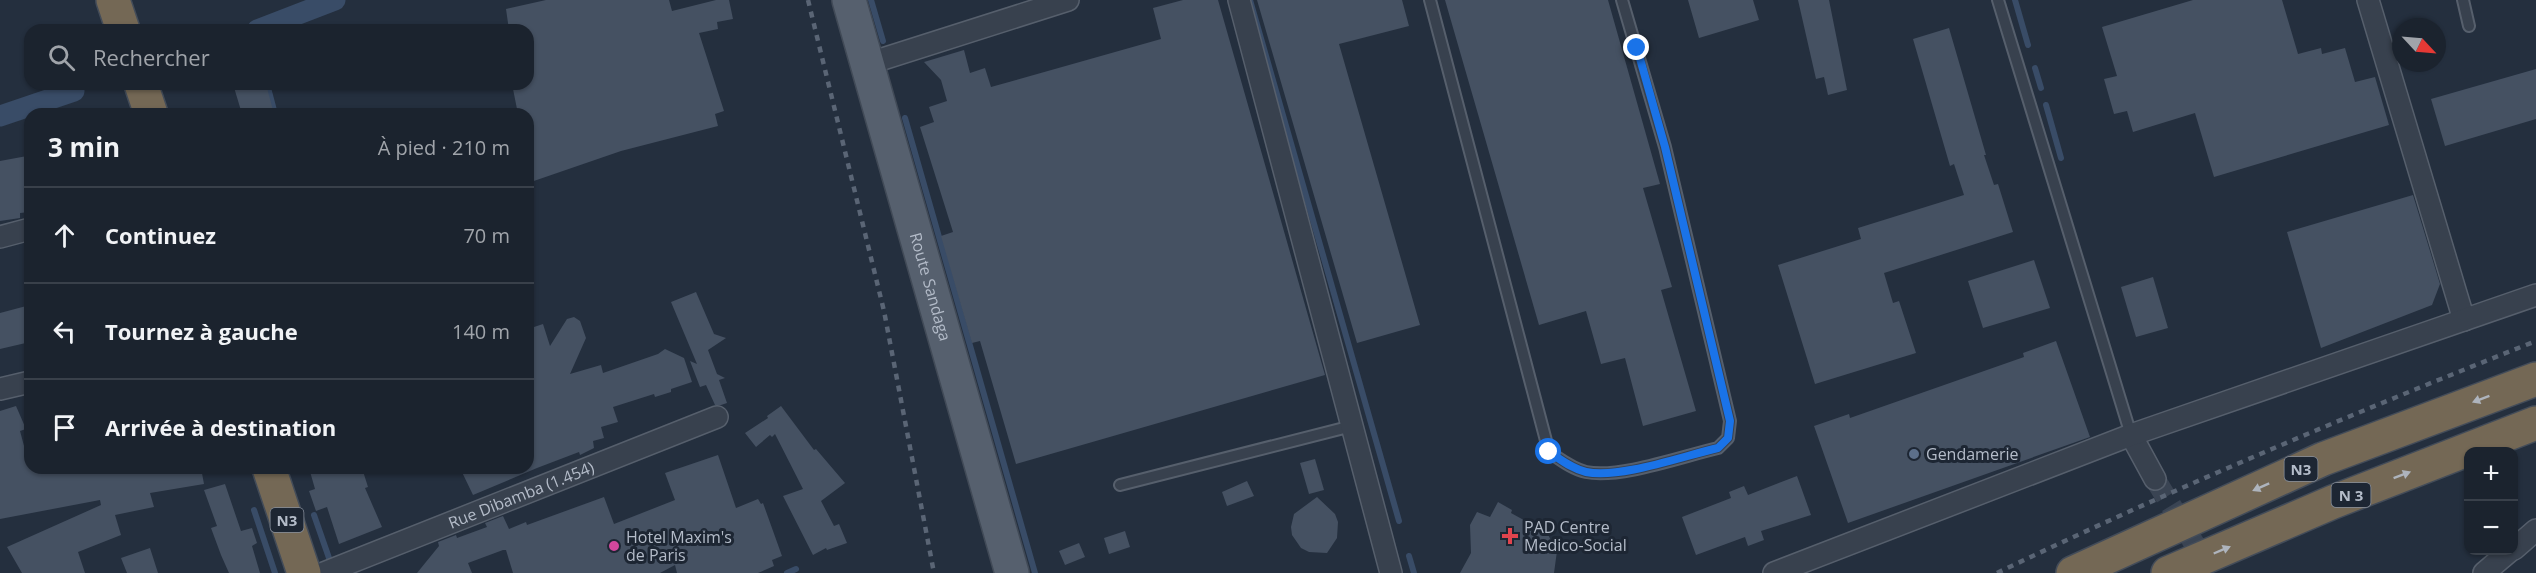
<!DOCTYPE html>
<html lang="fr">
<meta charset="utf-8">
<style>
body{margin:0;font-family:"Open Sans",sans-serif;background:#242b36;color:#f1f3f6}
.controls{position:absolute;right:18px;bottom:18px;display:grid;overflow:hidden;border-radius:12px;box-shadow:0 2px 4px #0004}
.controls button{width:54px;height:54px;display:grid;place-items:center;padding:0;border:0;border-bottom:2px solid #39404a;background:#1b232e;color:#f1f3f6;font:30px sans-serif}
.compass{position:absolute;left:2392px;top:18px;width:54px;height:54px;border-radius:50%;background:#1b232e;box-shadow:0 2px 4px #0004;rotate:116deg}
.stop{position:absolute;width:18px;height:18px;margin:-14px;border:4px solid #1a73e8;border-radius:50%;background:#fff}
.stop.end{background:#1a73e8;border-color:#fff;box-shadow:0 2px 6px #0008}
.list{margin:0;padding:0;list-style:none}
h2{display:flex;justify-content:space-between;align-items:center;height:78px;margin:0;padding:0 24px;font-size:26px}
h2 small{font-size:20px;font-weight:400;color:#a0a4aa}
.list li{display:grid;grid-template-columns:39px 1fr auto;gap:18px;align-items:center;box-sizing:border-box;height:96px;padding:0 24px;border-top:2px solid #39404a}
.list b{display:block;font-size:22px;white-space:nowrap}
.list em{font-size:20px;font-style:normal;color:#a0a4aa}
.icon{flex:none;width:33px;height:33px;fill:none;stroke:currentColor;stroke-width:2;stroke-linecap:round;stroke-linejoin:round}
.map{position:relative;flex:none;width:2536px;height:573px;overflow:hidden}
.search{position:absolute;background:#1b232e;box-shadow:0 2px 4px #0004;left:24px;top:24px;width:510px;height:66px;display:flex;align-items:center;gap:15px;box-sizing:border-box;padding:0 21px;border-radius:18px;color:#a0a4aa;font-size:22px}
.panel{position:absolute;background:#1b232e;box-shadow:0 2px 4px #0004;left:24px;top:108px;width:510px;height:366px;border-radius:18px}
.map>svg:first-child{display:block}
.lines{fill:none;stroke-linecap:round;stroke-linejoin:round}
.stream{stroke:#394c67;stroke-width:6}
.canal{stroke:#394c67;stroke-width:21}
.building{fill:#455162}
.street-tunnel{stroke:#3a4453;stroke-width:21;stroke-dasharray:21 10;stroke-linecap:butt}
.lane-casing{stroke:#565f6c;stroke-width:14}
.street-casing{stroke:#565f6c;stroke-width:24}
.primary-casing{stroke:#414a57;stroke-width:36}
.highway-casing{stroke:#434c59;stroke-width:36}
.lane{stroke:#38414e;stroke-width:10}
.street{stroke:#38414e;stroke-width:21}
.primary{stroke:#56606e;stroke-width:33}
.highway{stroke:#746855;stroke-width:33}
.rail{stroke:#5a6575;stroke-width:4.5;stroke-dasharray:6 6;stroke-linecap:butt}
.oneway{fill:#aeb4bd}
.route{stroke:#1a73e8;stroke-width:8}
.service-dot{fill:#5c6f8a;stroke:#1d2633;stroke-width:2}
.health-dot{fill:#e0444e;stroke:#1d2633;stroke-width:2}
.hotel-dot{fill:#d1479c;stroke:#1d2633;stroke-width:2}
.labels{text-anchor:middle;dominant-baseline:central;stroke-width:6;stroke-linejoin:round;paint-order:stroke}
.shield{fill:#1d2633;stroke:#878f9c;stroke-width:1.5}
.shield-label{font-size:15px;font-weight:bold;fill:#b4bcc9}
.street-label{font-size:16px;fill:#b4bcc9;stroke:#1d2633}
.poi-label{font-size:16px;fill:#b4bcc9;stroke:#1d2633;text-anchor:start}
</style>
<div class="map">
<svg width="2536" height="573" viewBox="0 0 2536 573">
<rect width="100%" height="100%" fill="#242f3e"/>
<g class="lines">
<path class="stream" d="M 871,0 L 883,41
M 1250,0 L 1399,521
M 2015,0 L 2028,45
M 2035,68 L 2041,88
M 267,84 L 275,114
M 2046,105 L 2061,158
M 905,118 L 1035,573
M 254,510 L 275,573
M 314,515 L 329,558
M 1409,556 L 1414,573
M 787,573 L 796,569"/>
<path class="canal" d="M 257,30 L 335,0
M 0,116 L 74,91"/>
</g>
<path class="building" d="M 546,0 L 669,0 L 672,11 L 716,0 L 729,0 L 733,19 L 717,22 L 718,29 L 699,33 L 724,111 L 715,114 L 718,126 L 621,151 L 528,183 L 528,114 L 518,114 L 512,84 L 528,84 L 528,30 L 509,30 L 506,9 Z
M 1183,0 L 1218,0 L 1325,375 L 1016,464 L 980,341 L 972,343 L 941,236 L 953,232 L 920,127 L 934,122 L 929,107 L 947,101 L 941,80 L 924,62 L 964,50 L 970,73 L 985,68 L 991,87 L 1161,39 L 1153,8 Z
M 1257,0 L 1402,0 L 1409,26 L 1339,44 L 1420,325 L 1357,343 Z
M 1445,0 L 1608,0 L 1660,184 L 1643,188 L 1672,287 L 1661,290 L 1696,411 L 1643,426 L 1625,358 L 1601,364 L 1586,311 L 1539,325 Z
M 1688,0 L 1753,0 L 1759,20 L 1699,38 Z
M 1798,0 L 1829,0 L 1847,90 L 1828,95 L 1824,77 L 1816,79 Z
M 2193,0 L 2282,0 L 2298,54 L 2321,48 L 2322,54 L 2345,48 L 2355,82 L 2375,77 L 2389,125 L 2214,177 L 2195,113 L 2133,132 L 2127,111 L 2114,114 L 2104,79 L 2117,76 L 2102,27 Z
M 1949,28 L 1986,155 L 1984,155 L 1994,185 L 1998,184 L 2013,232 L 1884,273 L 1893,303 L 1899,301 L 1916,353 L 1815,384 L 1778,265 L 1861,239 L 1858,228 L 1964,195 L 1954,164 L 1950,166 L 1913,39 Z
M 2536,69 L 2536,119 L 2445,146 L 2431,99 Z
M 233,84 L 266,84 L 274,114 L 242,114 Z
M 27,156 L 30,173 L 30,212 L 20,213 L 20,218 L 0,221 L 0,161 Z
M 2413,195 L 2440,284 L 2432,305 L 2321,348 L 2287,232 Z
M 2034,260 L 2050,308 L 1983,328 L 1968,281 Z
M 2153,277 L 2168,328 L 2136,337 L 2121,287 Z
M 696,292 L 714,334 L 726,338 L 708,350 L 717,374 L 725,378 L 719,380 L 727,403 L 721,405 L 715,405 L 706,385 L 700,387 L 690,361 L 697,364 L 671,302 Z
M 30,305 L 30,342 L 0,349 L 0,313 Z
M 574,317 L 580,321 L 586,338 L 570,374 L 601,365 L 603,373 L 658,354 L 665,349 L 684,358 L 692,382 L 671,389 L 671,392 L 655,397 L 654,394 L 613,407 L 618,422 L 601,427 L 604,438 L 593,441 L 594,448 L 580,455 L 579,452 L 537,468 L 473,495 L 460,468 L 528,468 L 528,329 L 543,324 L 550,346 L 567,319 Z
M 2056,341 L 2090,437 L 1848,523 L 1814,426 L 1849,414 L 1850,418 L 2024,357 L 2023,353 Z
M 16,406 L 26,429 L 20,431 L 30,468 L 201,468 L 204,484 L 150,493 L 154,507 L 115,515 L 121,535 L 78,552 L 85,573 L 22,573 L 7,547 L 101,505 L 100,500 L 0,519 L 0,411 Z
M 781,406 L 814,450 L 816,449 L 845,483 L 821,501 L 834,526 L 839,524 L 847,543 L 827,550 L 826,548 L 813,555 L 783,496 L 803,489 L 775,434 L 772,437 L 770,435 L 756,447 L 745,433 L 768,418 L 767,416 Z
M 718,455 L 736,508 L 758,499 L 761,504 L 763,503 L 782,556 L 772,560 L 774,566 L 758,573 L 677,573 L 675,565 L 660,573 L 513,573 L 506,550 L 503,550 L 468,563 L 472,573 L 417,573 L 439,546 L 438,542 L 456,535 L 457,538 L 487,527 L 485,523 L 503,516 L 509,529 L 526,522 L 527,525 L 604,497 L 614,524 L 675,500 L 665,473 Z
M 1315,459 L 1324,490 L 1309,494 L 1300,463 Z
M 309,468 L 362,468 L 368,487 L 365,488 L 382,527 L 339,544 L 327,507 L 316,511 L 309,491 L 315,489 Z
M 1797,476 L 1811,515 L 1761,531 L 1764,540 L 1748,546 L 1745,537 L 1696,555 L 1682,517 L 1731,498 L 1729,492 L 1744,486 L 1748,495 Z
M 1247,481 L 1254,496 L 1227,506 L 1222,492 Z
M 225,484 L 241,531 L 252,528 L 257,543 L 252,546 L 260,573 L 229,573 L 221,555 L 211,528 L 217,526 L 204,490 Z
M 1317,497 L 1335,514 L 1338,522 L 1337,538 L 1327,553 L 1309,552 L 1301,548 L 1292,535 L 1291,527 L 1294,514 Z
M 1498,502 L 1512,510 L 1511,513 L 1538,528 L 1539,526 L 1547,533 L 1557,551 L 1554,573 L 1460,573 L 1471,553 L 1470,525 L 1477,512 L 1490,517 Z
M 1125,531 L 1130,547 L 1109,554 L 1104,538 Z
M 1079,543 L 1085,557 L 1065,565 L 1059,551 Z
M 150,548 L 158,573 L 127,573 L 121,558 Z"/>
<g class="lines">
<path class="street-tunnel" d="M 2155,479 L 2212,573"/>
<g class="lane-casing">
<path id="lane" d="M 1430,0 L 1549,452 C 1560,459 1572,469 1586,472 C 1620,479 1683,456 1718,448 L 1728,438 L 1730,421 L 1665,147 L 1622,0
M 1998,0 L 2131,435
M 2463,0 L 2469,26
M 1120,485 L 1352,426"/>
</g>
<g class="street-casing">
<g id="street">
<path d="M 1239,0 L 1391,573"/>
<path d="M 2368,0 L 2464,320"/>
<path d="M 867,64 L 1068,0"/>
<path d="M 0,237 L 30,229"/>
<path d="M 0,389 L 30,382"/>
<path d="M 2131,435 L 2155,479"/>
<path d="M 2514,549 L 2536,530"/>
<path id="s1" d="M 324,573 L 717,417"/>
<path d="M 1774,573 L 2131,435 L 2536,295"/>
<path d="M 2484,573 L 2511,550"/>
</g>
</g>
<g class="primary-casing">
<g id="primary">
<path id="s2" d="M 849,0 L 1012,573"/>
</g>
</g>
<g class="highway-casing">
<path id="highway" d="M 113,0 L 123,30
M 141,84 L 151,114
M 269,468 L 304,573
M 2073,573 L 2323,459 L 2536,379
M 2168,573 L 2333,502 L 2536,423"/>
</g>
<use href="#lane" class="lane"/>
<use href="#street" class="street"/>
<use href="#primary" class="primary"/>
<use href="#highway" class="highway"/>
<path class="rail" d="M 808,0 L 884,311 L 934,573
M 1997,573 C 2174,488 2354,413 2536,341"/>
</g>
<defs><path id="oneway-solid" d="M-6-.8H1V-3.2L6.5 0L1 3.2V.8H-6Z" transform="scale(1.5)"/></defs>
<g class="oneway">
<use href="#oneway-solid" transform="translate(2481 399) rotate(159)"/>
<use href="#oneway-solid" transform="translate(2402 475) rotate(-21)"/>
<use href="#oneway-solid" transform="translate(2261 487) rotate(156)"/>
<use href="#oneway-solid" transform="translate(2222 550) rotate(-23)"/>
</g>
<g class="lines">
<path class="route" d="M 1549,452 C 1560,459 1572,469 1586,472 C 1620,479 1683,456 1718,448 L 1728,438 L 1730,421 L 1665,147 L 1637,48"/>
</g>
<circle class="service-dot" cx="1914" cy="454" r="6"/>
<path class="health-dot" d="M1507 527h6v6h6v6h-6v6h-6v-6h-6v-6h6z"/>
<circle class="hotel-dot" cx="614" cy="546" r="6"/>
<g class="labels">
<g class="shield">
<rect x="2284.5" y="457" width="33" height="24" rx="4.5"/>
<rect x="2331.5" y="483" width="39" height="24" rx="4.5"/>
<rect x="270.5" y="508" width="33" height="24" rx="4.5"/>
</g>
<g class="shield-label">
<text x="2301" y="469">N3</text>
<text x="2351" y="495">N 3</text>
<text x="287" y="520">N3</text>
</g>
<g class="street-label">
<text stroke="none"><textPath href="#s2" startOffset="298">Route Sandaga</textPath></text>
<text stroke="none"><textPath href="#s1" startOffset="212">Rue Dibamba (1.454)</textPath></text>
</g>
<g class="poi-label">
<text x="1926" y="454">Gendamerie</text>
<text x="1524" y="527">PAD Centre<tspan x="1524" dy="18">Medico-Social</tspan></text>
<text x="626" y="537">Hotel Maxim's<tspan x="626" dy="18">de Paris</tspan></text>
</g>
</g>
</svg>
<div class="controls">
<button>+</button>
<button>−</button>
</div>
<svg class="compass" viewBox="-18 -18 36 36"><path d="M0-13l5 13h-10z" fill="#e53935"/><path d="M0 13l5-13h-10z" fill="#a0a4aa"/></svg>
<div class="stop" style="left:1549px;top:452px"></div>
<div class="stop end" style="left:1637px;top:48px"></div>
<div class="search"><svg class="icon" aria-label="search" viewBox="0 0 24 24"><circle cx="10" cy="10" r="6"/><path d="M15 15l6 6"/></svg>Rechercher</div>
<section class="panel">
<h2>3 min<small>À pied · 210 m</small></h2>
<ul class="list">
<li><svg class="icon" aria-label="ahead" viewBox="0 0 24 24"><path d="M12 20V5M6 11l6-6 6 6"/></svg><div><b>Continuez</b></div><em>70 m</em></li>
<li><svg class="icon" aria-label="left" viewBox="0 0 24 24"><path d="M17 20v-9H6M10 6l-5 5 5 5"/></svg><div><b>Tournez à gauche</b></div><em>140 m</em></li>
<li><svg class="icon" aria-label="arrive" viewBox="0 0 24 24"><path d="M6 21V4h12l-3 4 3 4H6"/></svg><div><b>Arrivée à destination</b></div></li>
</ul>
</section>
</div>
